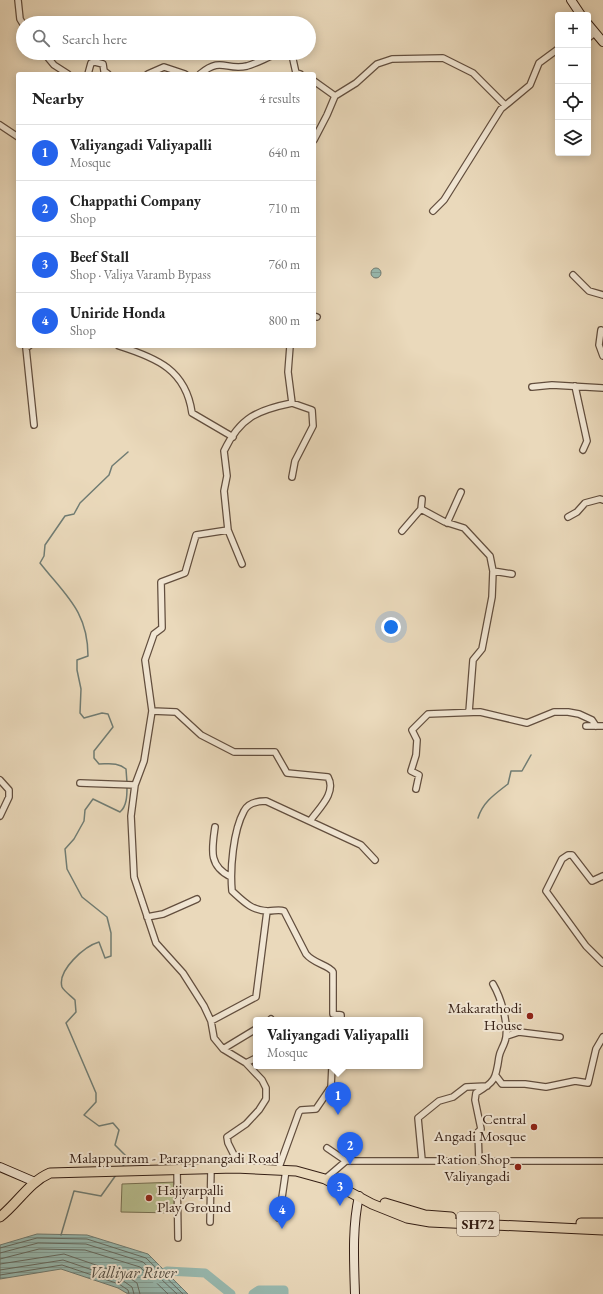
<!DOCTYPE html>
<meta charset="utf-8">
<style>
body{margin:0;font-family:"EB Garamond",serif;background:#f2f2f2;color:#222}
.controls{position:absolute;right:12px;top:12px;display:grid;overflow:hidden;border-radius:4px;box-shadow:0 2px 10px #0003}
.controls button{width:36px;height:36px;display:grid;place-items:center;padding:0;border:0;border-bottom:1px solid #e0e0e0;background:#fff;color:#222;font:20px sans-serif}
.you{position:absolute;left:391px;top:627px;width:14px;height:14px;margin:-10px;border:3px solid #fff;border-radius:50%;background:#1a73e8;box-shadow:0 0 0 6px #1a73e833}
.badge{display:grid;place-items:center;width:26px;height:26px;border-radius:50%;background:#2563eb;color:#fff;font-size:13px;font-weight:700}
.pin{position:absolute;translate:-50% -33px;filter:drop-shadow(0 1px 2px #0008)}
.pin::after{content:'';position:absolute;top:21px;width:14px;height:12px;background:inherit;clip-path:polygon(0 0,100% 0,50% 100%)}
.popup{position:absolute;left:253px;top:1017px;width:170px;height:52px;box-sizing:border-box;display:grid;place-content:center;border-radius:4px;background:#fff;filter:drop-shadow(0 1px 3px #0005);font-size:13px;white-space:nowrap;color:#767676}
.popup b{font-size:15px;color:#222}
.popup::after{content:'';position:absolute;left:50%;top:100%;margin-left:-8px;border:8px solid transparent;border-top-color:#fff}
.list{margin:0;padding:0;list-style:none}
h2{display:flex;justify-content:space-between;align-items:center;height:52px;margin:0;padding:0 16px;font-size:17px}
h2 small{font-size:13px;font-weight:400;color:#767676}
.list li{display:grid;grid-template-columns:26px 1fr auto;gap:12px;align-items:center;box-sizing:border-box;height:56px;padding:0 16px;border-top:1px solid #e0e0e0}
.list b{display:block;font-size:15px;white-space:nowrap}
.list p{margin:0;font-size:13px;white-space:nowrap;color:#767676}
.list em{font-size:13px;font-style:normal;color:#767676}
.icon{flex:none;width:22px;height:22px;fill:none;stroke:currentColor;stroke-width:2;stroke-linecap:round;stroke-linejoin:round}
.map{position:relative;flex:none;width:603px;height:1294px;overflow:hidden}
.search{position:absolute;background:#fff;box-shadow:0 2px 10px #0003;left:16px;top:16px;width:300px;height:44px;display:flex;align-items:center;gap:10px;box-sizing:border-box;padding:0 14px;border-radius:22px;color:#767676;font-size:15px}
.panel{position:absolute;background:#fff;box-shadow:0 2px 10px #0003;left:16px;top:72px;width:300px;height:276px;border-radius:4px}
.map>svg:first-child{display:block}
.green{fill:#b8bf90;stroke:#766f52}
.water{fill:url(#water-rules);stroke:#707c73}
.lines{fill:none;stroke-linecap:round;stroke-linejoin:round}
.shore{stroke:#666c63;stroke-width:1}
.stream{stroke:#707c73;stroke-width:1.5}
.river{stroke:#98bab1;stroke-width:9}
.street-casing{stroke:#624e3e;stroke-width:8}
.secondary-casing{stroke:#351f15;stroke-width:10}
.primary-casing{stroke:#351f15;stroke-width:11}
.street{stroke:#f1e6d3;stroke-width:5.5}
.secondary{stroke:#f1e6d3;stroke-width:8}
.primary{stroke:#ead9bb;stroke-width:9}
.poi-dot{fill:#8f2418;stroke:#f1e6d3;stroke-width:1.5}
.labels{text-anchor:middle;dominant-baseline:central;stroke-width:4;stroke-linejoin:round;paint-order:stroke}
.shield{fill:#f1e6d3;stroke:#6d5b4e;stroke-width:1}
.shield-label{font-size:14px;font-weight:bold;fill:#351f15}
.poi-label{font-size:15px;fill:#351f15;stroke:#f1e6d3;text-anchor:end}
.street-label{font-size:15px;fill:#351f15;stroke:#f1e6d3}
.water-label{font-size:16px;font-style:italic;fill:#534e44;stroke:#f1e6d3}
</style>
<div class="map">
<svg width="603" height="1294" viewBox="0 0 603 1294">
<defs>
<pattern id="water-rules" width="6" height="5" patternUnits="userSpaceOnUse"><rect width="6" height="5" fill="#98bab1"/><path d="M0 2.5h6" fill="none" stroke="#849f97"/></pattern>
</defs>
<rect width="100%" height="100%" fill="#ead9bb"/>
<filter id="stains"><feTurbulence type="fractalNoise" baseFrequency=".005" numOctaves="4"/><feColorMatrix values="0 0 0 0 .2 0 0 0 0 .09 0 0 0 0 .02 0 0 0 .5 -.17"/></filter>
<radialGradient id="worn" r=".72"><stop offset=".6" stop-color="#630" stop-opacity="0"/><stop offset="1" stop-color="#630" stop-opacity=".3"/></radialGradient>
<path class="green" d="M 177,1182 L 176,1213 L 121,1212 L 122,1184 Z"/>
<path class="water" d="M371 273a5 5 0 1 1 10 0a5 5 0 1 1-10 0Z
M 37,1234 L 87,1235 L 148,1254 L 188,1294 L 128,1294 L 118,1288 L 61,1269 L 0,1279 L 0,1245 Z"/>
<g class="lines">
<path class="shore" d="M 0,1248 L 37,1238 L 87,1239 L 146,1258 L 183,1294
M 0,1253 L 38,1243 L 86,1244 L 143,1262 L 177,1294
M 0,1259 L 39,1249 L 85,1250 L 140,1267 L 168,1294
M 0,1264 L 64,1254 L 125,1275 L 137,1283 L 140,1294
M 0,1270 L 63,1260 L 122,1280 L 132,1287 L 134,1294
M 0,1275 L 62,1265 L 119,1284 L 128,1290 L 129,1294"/>
<path class="stream" d="M 127,783 L 126,769 C 118,762 109,764 99,764 L 94,758 L 94,751 L 113,727 L 108,714 L 102,713 L 84,718 L 80,713 L 81,689 L 77,670 L 77,660 L 88,656 C 88,611 65,595 40,563 L 44,556 L 45,545 L 65,516 L 74,514 L 80,503 L 109,475 L 112,466 L 128,452
M 478,818 C 483,802 495,794 508,784 L 511,771 L 522,771 L 531,755
M 123,1166 L 129,1159 L 115,1145 L 119,1130 L 113,1123 L 99,1126 L 84,1115 L 96,1102 L 96,1093 L 66,1023 L 76,1012 L 75,1000 C 71,996 64,991 62,987 C 57,970 85,946 99,942 L 105,958 L 111,956 L 111,933 L 107,917 L 82,897 L 67,869 L 65,849 L 74,839 L 84,821 L 85,810 L 93,799 L 120,812 C 127,806 127,795 127,787
M 61,1235 L 74,1191 L 101,1196 L 116,1175"/>
<path class="river" d="M 156,1279 L 167,1271 L 205,1273 L 231,1294
M 253,1294 L 259,1290 L 284,1290 L 284,1294"/>
<g class="street-casing">
<path id="street" d="M 18,0 L 20,19 L 23,24
M 588,38 L 595,33
M 44,53 L 54,65 L 68,74
M 288,53 L 292,55 L 296,73 L 300,74
M 88,74 L 91,63 L 95,62 L 103,64 L 104,71 L 108,74
M 148,74 L 164,67 L 185,74
M 200,74 C 222,56 225,71 247,66 C 258,63 269,56 280,53
M 314,81 L 335,96 L 327,115 L 314,140
M 335,96 L 356,83 L 377,64 L 392,59 L 443,58 L 473,73 L 505,105
M 0,125 L 18,137
M 433,211 L 444,200 L 501,109 L 530,85 L 539,63 L 558,49
M 573,275 L 589,291 L 603,295
M 314,316 L 317,317
M 601,330 L 599,345 L 603,356
M 29,346 L 26,348 L 34,425
M 119,346 C 157,358 186,370 192,413 L 233,437
M 575,386 L 587,441 L 583,450
M 532,387 L 552,385 L 603,388
M 292,477 L 295,461 L 313,426 L 312,410 L 292,403
M 422,499 L 421,509 L 445,522 L 464,528 L 490,556 L 493,571 L 492,597 L 482,649 L 473,660 L 469,712
M 568,517 L 577,512 L 585,503 L 600,499 L 603,500
M 447,523 L 461,492
M 228,530 L 224,491 L 227,476 L 224,451 C 240,417 258,410 292,403 L 288,372 L 290,346
M 402,531 L 421,509
M 493,571 L 512,574
M 152,711 L 176,712 L 201,735 L 234,752 L 275,752 L 287,773 L 328,777 C 337,793 318,809 310,821
M 586,726 L 603,726
M 0,780 L 9,790 L 9,797 L 0,816
M 80,783 L 135,785
M 416,789 L 419,775 L 411,771 L 416,755 L 417,740 L 412,730 L 428,714 L 480,712 L 527,723 L 554,712 L 568,712 L 579,714 L 592,720 L 596,726
M 215,827 C 212,849 208,866 231,877
M 603,876 L 592,881 L 572,855 L 568,855 L 562,859 L 546,891 L 586,946 L 603,963
M 147,917 L 163,914 L 197,899
M 270,1020 L 271,1019
M 341,1020 L 341,1015 L 333,1014 L 333,972 C 329,965 314,964 306,954 L 284,911 C 279,909 274,911 268,911 C 252,911 243,901 232,891 C 230,869 233,831 244,811 C 248,803 257,801 266,801 L 361,845 L 375,860
M 211,1021 L 256,997 L 267,911
M 507,1036 L 519,1032 L 560,1037
M 223,1049 L 256,1029
M 246,1063 L 256,1058
M 496,1076 L 502,1084 L 525,1084 L 546,1087 L 575,1081 L 588,1083 L 596,1049 L 603,1037
M 327,1148 L 346,1161
M 422,1160 L 418,1118 L 439,1101 L 453,1097 L 466,1087 L 487,1086
M 479,1161 L 478,1132 L 481,1129 L 475,1100 L 476,1093 C 495,1082 496,1079 499,1057 C 500,1050 505,1045 506,1037 C 508,1021 501,998 493,984
M 235,1168 L 235,1157 L 228,1143 L 227,1137 L 246,1124 L 259,1110 L 266,1099 L 266,1088 L 262,1080 L 246,1063 L 223,1049 L 214,1038 L 211,1021 L 204,1006 L 183,973 L 156,943 L 134,877 L 131,816 L 135,785 L 144,761 L 152,711 L 145,660 L 154,634 L 162,628 L 161,582 L 185,573 L 196,535 L 228,530 L 242,564
M 177,1169 L 178,1238
M 278,1170 L 299,1112 L 301,1110 L 316,1109 L 331,1087 L 332,1066
M 325,1179 L 346,1161 L 603,1161
M 279,1218 L 286,1170
M 210,1222 L 211,1168"/>
</g>
<g class="secondary-casing">
<path id="secondary" d="M 571,0 L 581,15
M 588,24 L 603,42
M 0,1167 L 35,1182
M 355,1294 C 354,1261 352,1228 359,1196"/>
</g>
<g class="primary-casing">
<path id="primary" d="M 385,1203 L 425,1215 L 451,1217
M 0,1217 C 18,1203 29,1182 50,1173 L 235,1168 L 296,1171 L 325,1179 L 372,1204 L 407,1218 L 430,1222 L 603,1230
M 581,1223 L 603,1223"/>
</g>
<use href="#street" class="street"/>
<use href="#secondary" class="secondary"/>
<use href="#primary" class="primary"/>
</g>
<g class="poi-dot">
<circle cx="530" cy="1016" r="4"/>
<circle cx="534" cy="1127" r="4"/>
<circle cx="518" cy="1167" r="4"/>
<circle cx="149" cy="1198" r="4"/>
</g>
<g class="labels">
<rect class="shield" x="457" y="1212" width="42" height="24" rx="3"/>
<g class="shield-label">
<text x="478" y="1224">SH72</text>
</g>
<g class="poi-label">
<text x="522" y="1007">Makarathodi<tspan x="522" dy="17">House</tspan></text>
<text x="526" y="1118">Central<tspan x="526" dy="17">Angadi Mosque</tspan></text>
<text x="510" y="1158">Ration Shop<tspan x="510" dy="17">Valiyangadi</tspan></text>
<text x="157" y="1189" text-anchor="start">Hajiyarpalli<tspan x="157" dy="17">Play Ground</tspan></text>
</g>
<g class="street-label">
<text x="174" y="1157">Malappurram - Parappnangadi Road</text>
</g>
<g class="water-label">
<text x="133" y="1272">Valliyar River</text>
</g>
</g>
<rect width="100%" height="100%" filter="url(#stains)"/>
<rect width="100%" height="100%" fill="url(#worn)"/>
</svg>
<div class="controls">
<button>+</button>
<button>−</button>
<button><svg class="icon" aria-label="locate" viewBox="0 0 24 24"><circle cx="12" cy="12" r="6"/><path d="M12 2v4M12 18v4M2 12h4M18 12h4"/></svg></button>
<button><svg class="icon" aria-label="layers" viewBox="0 0 24 24"><path d="M12 4l9 5-9 5-9-5zM3 14l9 5 9-5"/></svg></button>
</div>
<div class="you"></div>
<div class="pin badge" style="left:338px;top:1115px">1</div>
<div class="popup"><b>Valiyangadi Valiyapalli</b>Mosque</div>
<div class="pin badge" style="left:350px;top:1165px">2</div>
<div class="pin badge" style="left:340px;top:1206px">3</div>
<div class="pin badge" style="left:282px;top:1229px">4</div>
<div class="search"><svg class="icon" aria-label="search" viewBox="0 0 24 24"><circle cx="10" cy="10" r="6"/><path d="M15 15l6 6"/></svg>Search here</div>
<section class="panel">
<h2>Nearby<small>4 results</small></h2>
<ul class="list">
<li><span class="badge">1</span><div><b>Valiyangadi Valiyapalli</b><p>Mosque</p></div><em>640 m</em></li>
<li><span class="badge">2</span><div><b>Chappathi Company</b><p>Shop</p></div><em>710 m</em></li>
<li><span class="badge">3</span><div><b>Beef Stall</b><p>Shop · Valiya Varamb Bypass</p></div><em>760 m</em></li>
<li><span class="badge">4</span><div><b>Uniride Honda</b><p>Shop</p></div><em>800 m</em></li>
</ul>
</section>
</div>
